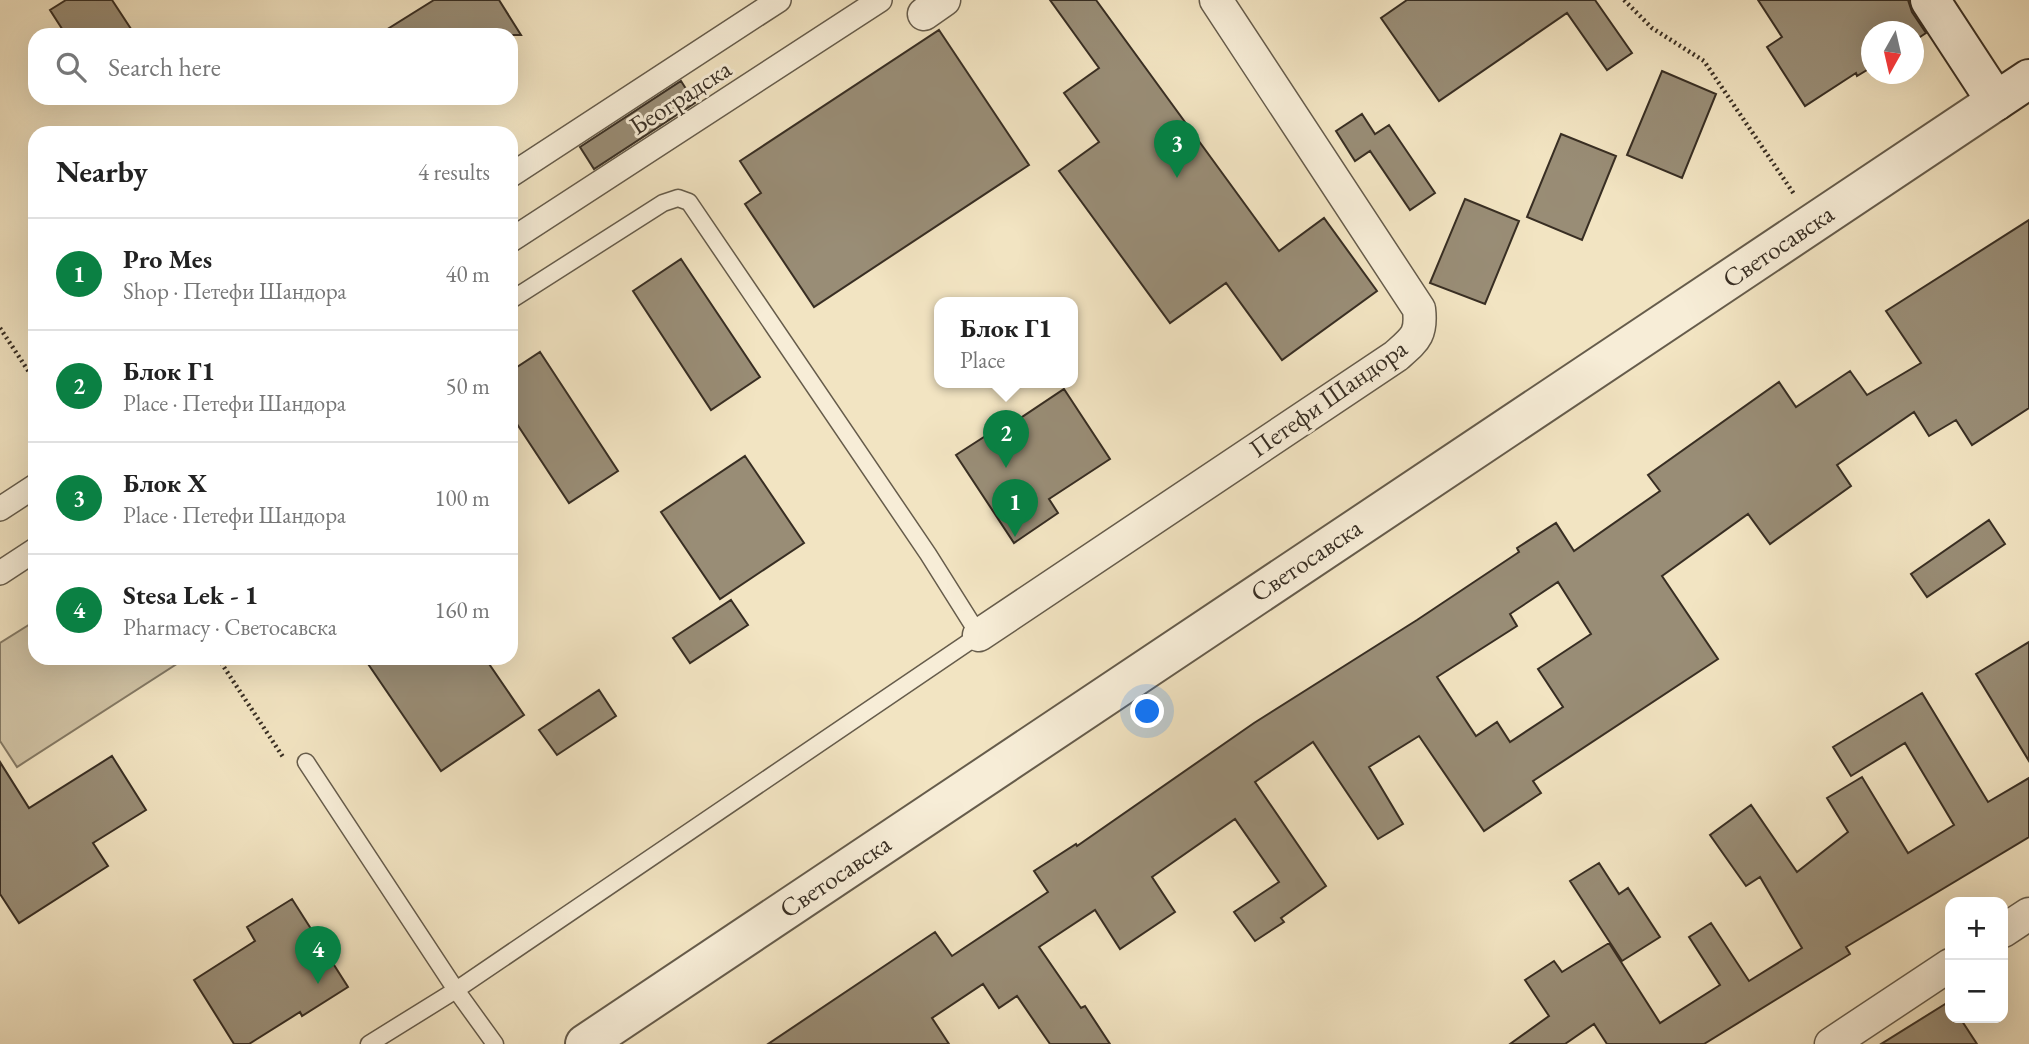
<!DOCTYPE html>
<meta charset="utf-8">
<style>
:root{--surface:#fff;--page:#f6f6f6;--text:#222;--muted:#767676;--line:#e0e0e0;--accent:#0b8043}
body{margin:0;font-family:"EB Garamond",serif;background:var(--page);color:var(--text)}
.controls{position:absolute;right:21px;bottom:21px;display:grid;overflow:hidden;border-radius:14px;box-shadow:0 7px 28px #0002}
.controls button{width:63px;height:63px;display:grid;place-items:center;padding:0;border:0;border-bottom:2px solid var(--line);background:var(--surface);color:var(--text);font:35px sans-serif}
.compass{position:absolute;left:1861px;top:21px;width:63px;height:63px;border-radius:50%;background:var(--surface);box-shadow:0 7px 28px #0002;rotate:188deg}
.you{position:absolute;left:1148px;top:712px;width:24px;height:24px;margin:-18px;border:5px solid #fff;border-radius:50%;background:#1a73e8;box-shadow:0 0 0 10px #1a73e833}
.badge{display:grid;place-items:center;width:46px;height:46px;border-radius:50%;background:var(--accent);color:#fff;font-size:23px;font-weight:700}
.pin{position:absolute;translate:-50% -58px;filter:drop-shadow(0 2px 4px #0008)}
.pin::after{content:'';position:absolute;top:37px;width:24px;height:21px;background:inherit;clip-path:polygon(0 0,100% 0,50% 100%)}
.popup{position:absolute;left:934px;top:297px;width:144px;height:91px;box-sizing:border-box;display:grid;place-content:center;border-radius:14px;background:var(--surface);filter:drop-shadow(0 2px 5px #0005);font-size:23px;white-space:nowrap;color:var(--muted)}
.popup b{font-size:26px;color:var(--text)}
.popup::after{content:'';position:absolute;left:50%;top:100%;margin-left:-14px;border:14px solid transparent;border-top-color:var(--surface)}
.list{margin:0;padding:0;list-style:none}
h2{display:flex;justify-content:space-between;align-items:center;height:91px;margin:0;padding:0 28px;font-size:30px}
h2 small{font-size:23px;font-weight:400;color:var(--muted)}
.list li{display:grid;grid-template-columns:46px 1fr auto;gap:21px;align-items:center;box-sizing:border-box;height:112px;padding:0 28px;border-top:2px solid var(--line)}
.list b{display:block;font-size:26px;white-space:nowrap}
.list p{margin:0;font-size:23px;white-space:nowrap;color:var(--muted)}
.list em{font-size:23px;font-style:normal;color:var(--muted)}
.icon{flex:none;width:38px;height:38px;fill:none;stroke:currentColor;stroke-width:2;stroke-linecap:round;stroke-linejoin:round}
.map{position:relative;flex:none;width:2029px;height:1044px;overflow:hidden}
.search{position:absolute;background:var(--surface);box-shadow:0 7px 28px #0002;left:28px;top:28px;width:490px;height:77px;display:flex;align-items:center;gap:18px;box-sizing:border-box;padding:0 24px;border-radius:21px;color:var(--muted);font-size:26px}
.panel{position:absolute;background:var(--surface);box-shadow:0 7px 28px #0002;left:28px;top:126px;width:490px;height:539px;border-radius:21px}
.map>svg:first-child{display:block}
</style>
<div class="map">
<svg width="2029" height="1044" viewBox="0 0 2029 1044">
<rect width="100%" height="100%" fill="#f2e4c2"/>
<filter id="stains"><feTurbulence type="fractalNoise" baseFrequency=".00286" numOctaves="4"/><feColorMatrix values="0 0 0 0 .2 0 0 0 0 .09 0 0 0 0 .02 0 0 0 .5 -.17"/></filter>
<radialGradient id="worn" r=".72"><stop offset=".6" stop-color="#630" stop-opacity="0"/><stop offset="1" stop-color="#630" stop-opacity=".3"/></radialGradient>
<path fill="#d2c5a7" stroke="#857a65" stroke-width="2" d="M35,621V658H186L17,767L0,741V643Z"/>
<path fill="#998d76" stroke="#382e23" stroke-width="2" fill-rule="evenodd" d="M66,0H112L135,35H66L50,10Z
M434,0H499L521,35H378Z
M1050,0H1096L1279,251L1324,218L1377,291L1282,360L1226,283L1170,323L1059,171L1099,142L1064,93L1099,68Z
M1407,0H1595L1632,53L1607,70L1567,13L1439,101L1381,18Z
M1758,0H1908L1912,12L1926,33L1914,41V32H1872V67L1857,76L1856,73L1805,106L1767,47L1782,37Z
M939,30L1029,165L814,307L745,204L761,193L740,161Z
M1662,71L1716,94L1682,178L1627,155Z
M681,81L695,103L594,169L580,147Z
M1362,114L1375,134L1389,125L1435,193L1410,210L1370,151L1355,161L1336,131Z
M1561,134L1616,156L1582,240L1527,217Z
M1465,199L1519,221L1485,304L1430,283Z
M2029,220V408L1972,445L1956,420L1929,436L1914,412L1837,465L1851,486L1770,544L1748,514L1662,576L1718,659L1533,781L1541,793L1484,831L1419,736L1369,767L1403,824L1378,839L1313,742L1255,782L1326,886L1281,918L1284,922L1255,941L1234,912L1279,882L1235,819L1152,877L1175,912L1120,949L1095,910L1039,947L1081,1008L1085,1006L1110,1044H1050L1017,996L999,1008L983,984L932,1018L949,1044H768L935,932L952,956L1048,892L1034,871L1076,844L1077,846L1254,723L1417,620L1519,552L1517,548L1556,523L1574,551L1660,491L1648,475L1779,382L1796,407L1850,371L1867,395L1921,363L1886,311ZM1558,582L1591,634L1538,669L1563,707L1510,742L1497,722L1476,736L1437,677L1517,626L1510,614Z
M681,259L760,377L711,410L633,291Z
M540,352L618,471L569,503L511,415V371Z
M1064,389L1110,459L1049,499L1058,513L1014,543L956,455L1001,426L1004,429Z
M745,456L804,543L720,599L661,512Z
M1989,520L2005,544L1927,597L1911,574Z
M731,600L748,625L690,663L673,638Z
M2029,642V761L1976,674Z
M364,658H485L524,715L441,771Z
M599,690L616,716L557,755L539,730Z
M1922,693L1988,802L2029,778V837L1846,947L1850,954L1704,1044H1607L1594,1024L1565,1044H1510L1549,1016L1525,980L1554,961L1562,972L1609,943L1660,1023L1720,985L1689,937L1711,923L1749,981L1802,948L1760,877L1746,886L1710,835L1751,805L1797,872L1848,832L1827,798L1862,777L1908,853L1954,825L1905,743L1851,776L1833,747Z
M112,756L146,810L93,843L108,866L19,923L0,894V762L29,808Z
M1599,863L1619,894L1628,888L1660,937L1622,961L1570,881Z
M292,899L348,987L302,1016L300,1012L249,1044H234L194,980L255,941L247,927Z
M1950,1001V1018H1960L1977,1044H1881Z"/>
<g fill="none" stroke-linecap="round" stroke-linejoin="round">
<g stroke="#665c4b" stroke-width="19">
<path id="service" d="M306,762L456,990L369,1044
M495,1044L456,990L979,635L928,554L689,202L678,198L663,203L511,300"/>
</g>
<g stroke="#665c4b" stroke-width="26">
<path id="pedestrian" d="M511,175L779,0
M511,240L880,0
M0,509L35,486
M0,573L35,550"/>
</g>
<g stroke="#665c4b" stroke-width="35">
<path id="minor" d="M924,14L944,0
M979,635L1396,356C1415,339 1422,335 1419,309L1216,0
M2003,931L2029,914
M1831,1044L1950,965"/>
</g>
<g stroke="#665c4b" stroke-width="42">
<path id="tertiary" d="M585,1044L1996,101"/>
</g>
<g stroke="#382e23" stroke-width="42">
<path id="secondary" d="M1930,0L1996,101L2029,79"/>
</g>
<path stroke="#382e23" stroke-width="4.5" stroke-dasharray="2 3.5" stroke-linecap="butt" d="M1624,0L1652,28L1704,61L1794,194
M0,328L35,381
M218,658L283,757"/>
<use href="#service" stroke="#f7edd7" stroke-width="16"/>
<use href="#pedestrian" stroke="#f7edd7" stroke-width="23"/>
<use href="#minor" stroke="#f7edd7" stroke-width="32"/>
<use href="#tertiary" stroke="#f7edd7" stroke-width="38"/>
<use href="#secondary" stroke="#f7edd7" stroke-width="38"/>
</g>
<g text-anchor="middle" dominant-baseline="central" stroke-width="6" stroke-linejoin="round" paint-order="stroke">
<g font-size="26" fill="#382e23" stroke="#f7edd7">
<text transform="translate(680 97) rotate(-33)">Београдска</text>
<text transform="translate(1778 246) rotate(-34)">Светосавска</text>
<text transform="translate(1328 398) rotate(-35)">Петефи Шандора</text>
<text transform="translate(1306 560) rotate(-34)">Светосавска</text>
<text transform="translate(835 876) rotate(-34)">Светосавска</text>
</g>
</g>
<rect width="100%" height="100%" filter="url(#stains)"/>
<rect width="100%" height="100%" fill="url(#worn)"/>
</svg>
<div class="controls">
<button>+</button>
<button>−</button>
</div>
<svg class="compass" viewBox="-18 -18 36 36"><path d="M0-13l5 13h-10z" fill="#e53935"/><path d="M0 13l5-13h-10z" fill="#767676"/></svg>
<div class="you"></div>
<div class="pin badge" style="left:1015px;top:537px">1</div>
<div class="pin badge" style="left:1006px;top:468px">2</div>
<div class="popup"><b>Блок Г1</b>Place</div>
<div class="pin badge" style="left:1177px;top:178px">3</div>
<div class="pin badge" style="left:318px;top:984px">4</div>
<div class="search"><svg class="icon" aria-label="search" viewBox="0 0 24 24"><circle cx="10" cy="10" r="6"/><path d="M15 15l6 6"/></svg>Search here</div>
<section class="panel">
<h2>Nearby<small>4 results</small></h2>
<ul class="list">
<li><span class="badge">1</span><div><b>Pro Mes</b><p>Shop · Петефи Шандора</p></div><em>40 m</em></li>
<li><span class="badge">2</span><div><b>Блок Г1</b><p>Place · Петефи Шандора</p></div><em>50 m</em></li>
<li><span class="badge">3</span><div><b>Блок Х</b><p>Place · Петефи Шандора</p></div><em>100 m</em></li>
<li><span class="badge">4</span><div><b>Stesa Lek - 1</b><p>Pharmacy · Светосавска</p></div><em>160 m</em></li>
</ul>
</section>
</div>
